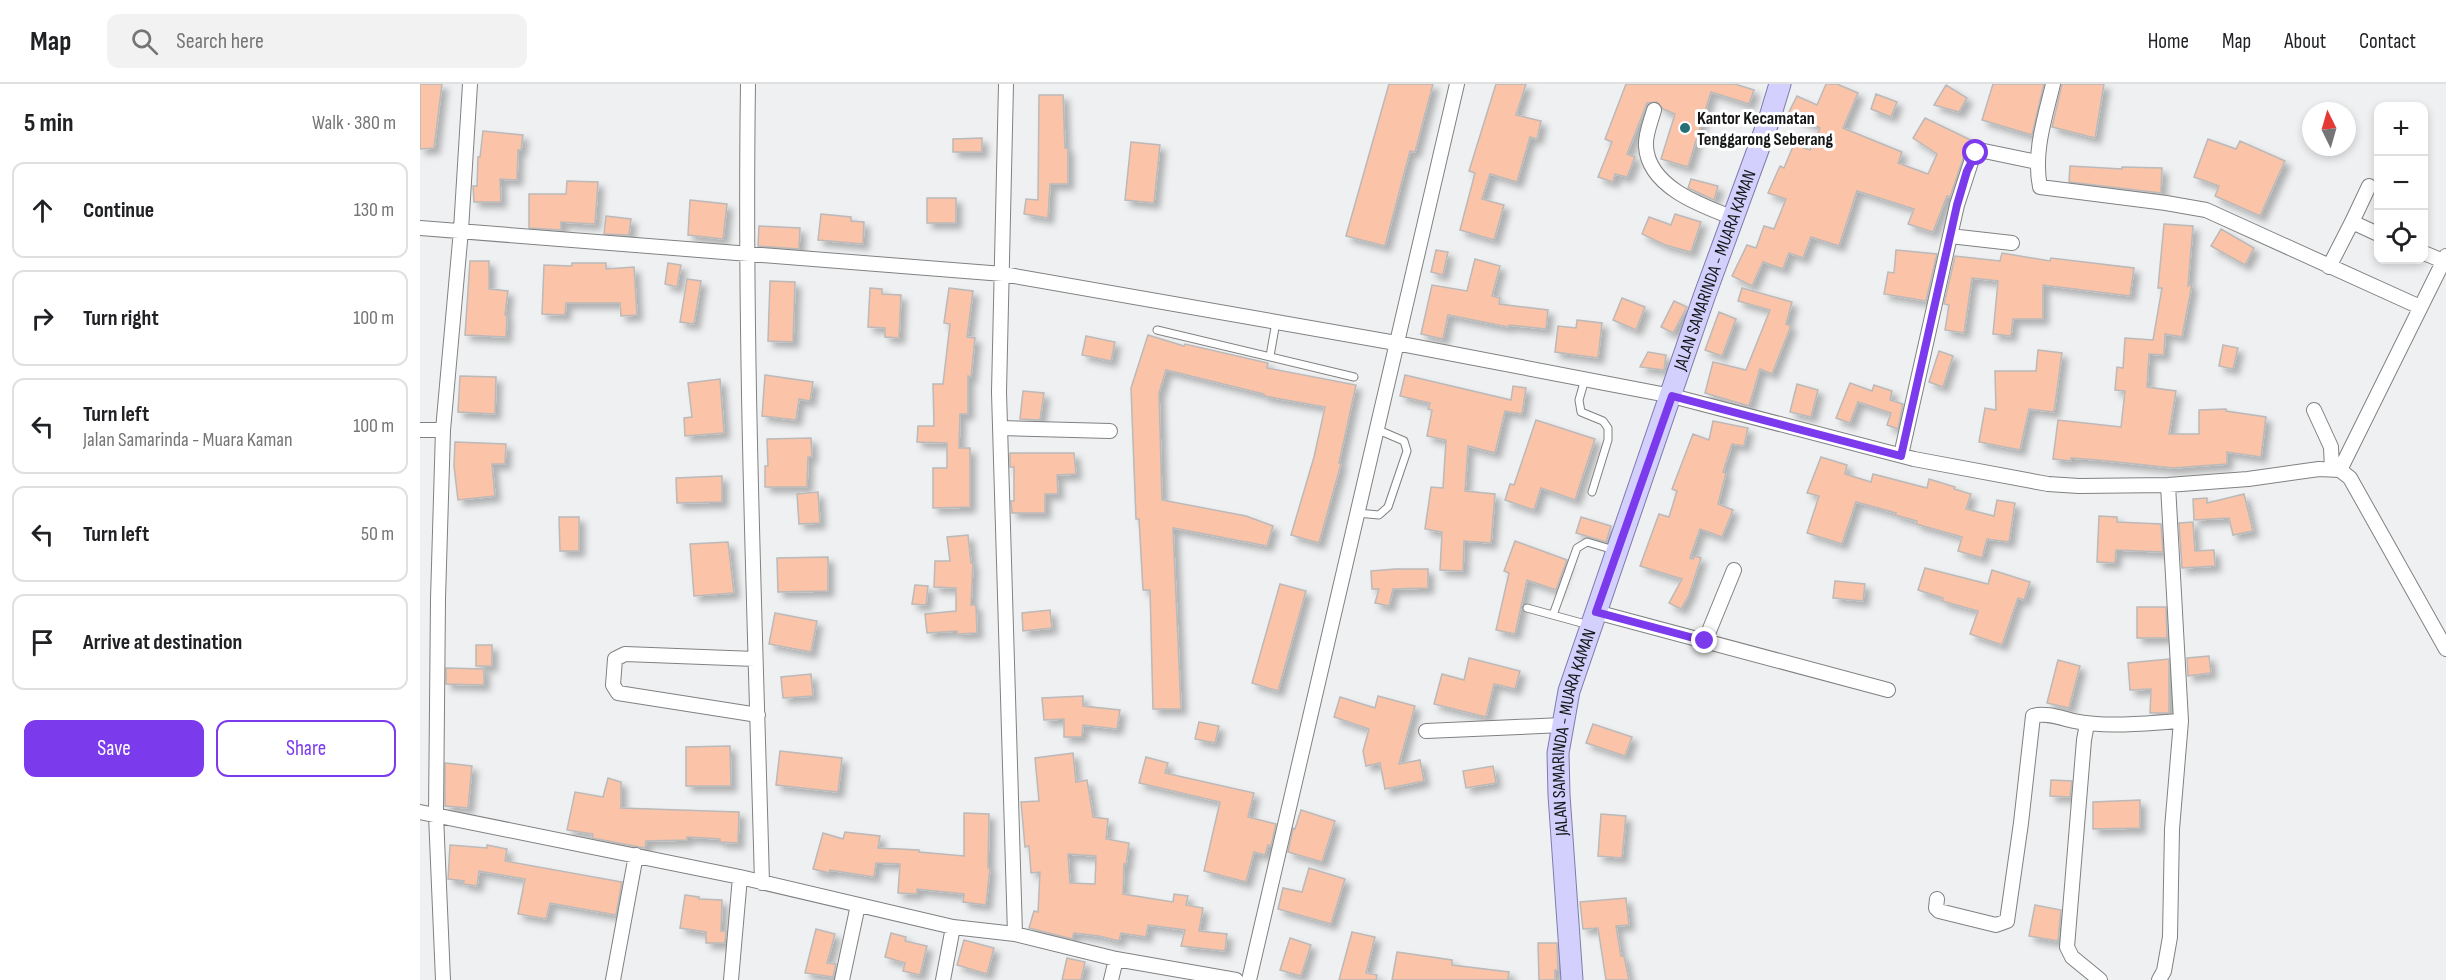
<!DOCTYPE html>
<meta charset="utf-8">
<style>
:root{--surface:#fff;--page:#f2f2f2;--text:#202124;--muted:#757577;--line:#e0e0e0;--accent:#7c3aed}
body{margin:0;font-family:"Sofia Sans Condensed",sans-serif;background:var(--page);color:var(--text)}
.controls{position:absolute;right:18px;top:18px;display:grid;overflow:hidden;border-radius:12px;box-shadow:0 3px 9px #0003}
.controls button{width:54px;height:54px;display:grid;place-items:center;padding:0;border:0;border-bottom:2px solid var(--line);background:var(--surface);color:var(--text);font:30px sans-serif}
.compass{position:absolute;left:1882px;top:18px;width:54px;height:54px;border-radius:50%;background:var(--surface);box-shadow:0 3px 9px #0003;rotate:355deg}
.stop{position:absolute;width:18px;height:18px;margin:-14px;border:4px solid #7c3aed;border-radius:50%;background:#fff}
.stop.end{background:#7c3aed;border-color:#fff;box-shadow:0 2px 6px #0008}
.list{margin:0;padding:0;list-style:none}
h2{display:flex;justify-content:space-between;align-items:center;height:78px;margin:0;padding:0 24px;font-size:26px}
h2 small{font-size:20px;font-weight:400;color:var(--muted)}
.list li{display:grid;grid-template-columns:39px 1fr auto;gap:18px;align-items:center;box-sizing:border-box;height:96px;margin:0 12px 12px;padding:0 12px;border:2px solid var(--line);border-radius:12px}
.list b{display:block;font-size:22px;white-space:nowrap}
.list p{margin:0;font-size:20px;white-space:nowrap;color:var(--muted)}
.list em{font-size:20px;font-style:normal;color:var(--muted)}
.actions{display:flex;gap:12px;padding:18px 24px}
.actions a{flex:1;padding:14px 0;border:2px solid var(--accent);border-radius:12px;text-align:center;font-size:21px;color:var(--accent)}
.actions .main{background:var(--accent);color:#fff}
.icon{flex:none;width:33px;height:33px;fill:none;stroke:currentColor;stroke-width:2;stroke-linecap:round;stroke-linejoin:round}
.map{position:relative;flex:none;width:2026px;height:896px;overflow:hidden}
header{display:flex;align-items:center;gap:36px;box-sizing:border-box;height:84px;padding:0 30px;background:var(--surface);border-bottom:2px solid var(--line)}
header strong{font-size:28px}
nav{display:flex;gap:33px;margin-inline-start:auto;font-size:21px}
.search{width:420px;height:54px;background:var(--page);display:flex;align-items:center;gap:15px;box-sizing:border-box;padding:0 21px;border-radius:12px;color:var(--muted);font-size:22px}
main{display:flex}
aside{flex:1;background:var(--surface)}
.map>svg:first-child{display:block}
</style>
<header>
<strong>Map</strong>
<div class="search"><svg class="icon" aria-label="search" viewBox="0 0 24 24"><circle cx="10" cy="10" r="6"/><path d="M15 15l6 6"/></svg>Search here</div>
<nav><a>Home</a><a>Map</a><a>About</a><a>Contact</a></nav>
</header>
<main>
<aside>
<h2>5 min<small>Walk · 380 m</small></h2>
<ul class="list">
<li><svg class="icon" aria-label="ahead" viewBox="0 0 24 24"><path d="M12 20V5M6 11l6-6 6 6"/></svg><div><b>Continue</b></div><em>130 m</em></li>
<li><svg class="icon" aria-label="right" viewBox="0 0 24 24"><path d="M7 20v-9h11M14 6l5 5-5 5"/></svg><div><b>Turn right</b></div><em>100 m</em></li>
<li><svg class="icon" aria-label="left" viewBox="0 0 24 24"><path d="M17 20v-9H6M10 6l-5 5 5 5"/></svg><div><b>Turn left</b><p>Jalan Samarinda - Muara Kaman</p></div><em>100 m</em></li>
<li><svg class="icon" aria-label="left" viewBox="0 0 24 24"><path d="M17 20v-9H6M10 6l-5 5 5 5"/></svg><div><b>Turn left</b></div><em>50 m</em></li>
<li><svg class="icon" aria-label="arrive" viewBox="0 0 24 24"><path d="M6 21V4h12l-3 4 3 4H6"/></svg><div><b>Arrive at destination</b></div></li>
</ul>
<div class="actions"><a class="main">Save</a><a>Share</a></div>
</aside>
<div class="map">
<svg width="2026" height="896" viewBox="0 0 2026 896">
<defs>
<filter id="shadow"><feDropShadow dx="5.5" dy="5.5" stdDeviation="3" flood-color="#0004"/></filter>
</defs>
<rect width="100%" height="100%" fill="#eff0f1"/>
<path fill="#fbc3a8" stroke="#bbb9b9" stroke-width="1.5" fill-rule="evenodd" filter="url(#shadow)" d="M0,0H22L14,64L0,65Z
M969,0H1013L995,68L990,67L965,162L926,152Z
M1076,0H1106L1096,31L1121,37L1117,55L1110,53L1097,98L1070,90L1062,115L1084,121L1074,156L1040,146L1055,89L1049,87Z
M1206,0H1315L1334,6L1329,20L1291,8L1268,83L1241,75L1255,30L1243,25L1237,18L1227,19L1207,70L1215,73L1207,93L1195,90L1193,98L1178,93L1192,58L1185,55Z
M1406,0H1417L1438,9L1423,44L1482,68L1478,79L1508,90L1517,70L1493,54L1505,34L1557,59L1545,69L1530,113L1527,112L1513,148L1488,140L1494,125L1437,107L1419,162L1391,153L1383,174L1369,169L1363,185L1343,178L1332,202L1312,192L1327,161L1336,164L1344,142L1354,145L1366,115L1348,109L1360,82L1364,84L1374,60L1390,66L1400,44L1368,30L1377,12L1397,21Z
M1573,0H1624L1612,51L1562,36Z
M1642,0H1684L1675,54L1632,43Z
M1526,1L1547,14L1539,28L1514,21Z
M1456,10L1477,18L1471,33L1451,25Z
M619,11H643L645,64H648V100H630L628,134L604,130L606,115L618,116Z
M63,47L103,51L101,66H98L97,96L80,95L81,118H54L53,102H57L58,73H60Z
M562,54V68H533V55Z
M1788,55L1816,65L1820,57L1865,77L1840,132L1795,112L1799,102L1774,93Z
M711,58L740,61L734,119L705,116Z
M1650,82L1702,85V83L1742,84L1741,109L1649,98Z
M1271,95L1298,102L1294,116L1268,104Z
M147,97L178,98L175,140L141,138V146L109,144V110H146Z
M507,114H536V139H507Z
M270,116L307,120L303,155L268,151Z
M401,130L431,133V137L444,138L443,160L398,156Z
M1255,130L1281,138L1271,168L1245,161L1222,150L1229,133L1251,141Z
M186,132L211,135L209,151L184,150Z
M1744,140L1773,142L1768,202L1772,200L1762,253L1745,250L1744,271L1729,270L1727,303L1756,307L1749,350H1779V326L1806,325V327L1846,333L1841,373L1807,368V380L1753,384L1678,376L1651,374V377L1633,375L1638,336L1701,343L1705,307L1695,306L1697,283L1703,284L1705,254L1733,256L1742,204H1738Z
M339,142L380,144L379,165L338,162Z
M1801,145L1834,164L1825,181L1791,162Z
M1016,166L1028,168L1023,191L1011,188Z
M1476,166L1517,170L1506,217L1464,210L1468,188L1474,189Z
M1582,169L1630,177L1631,174L1714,184L1710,212L1623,201V235H1593L1591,252L1573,250L1578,197L1552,194L1544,249L1525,246L1529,221L1524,220L1535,172L1580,177Z
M1055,175L1080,182L1072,212L1080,214L1079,220L1128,226L1126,245L1089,241L1088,243L1028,231L1023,255L1001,250L1012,201L1047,207Z
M50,177H69V205L88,207L85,231H87L86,253L45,251Z
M152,179H186V185L214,183L217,231L201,232L200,219H146L145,231L122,230L124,181L152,182Z
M248,179L261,181L257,203L245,200Z
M267,195L281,197L274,240L260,238Z
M350,197L375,198L373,258L348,257Z
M450,204L462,205V210L481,211L479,254L465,253V244L448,243Z
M529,204L553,207L547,253L555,254L551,293L548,292V330H540L539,364H550V423L513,424V384H527V359L497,358L498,342H514L513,300H523L530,240L524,239Z
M1322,204L1372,218L1366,240L1371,242L1352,290L1340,285L1329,322L1285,309L1293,278L1326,286L1350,226L1318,217Z
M1202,214L1225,223L1216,246L1193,236Z
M1254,217L1267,223L1253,249L1241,243Z
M1299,228L1316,235L1302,272L1285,266Z
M1157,236L1182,239L1178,274L1135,268L1138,242L1156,244Z
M728,251L764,262L765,260L848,279L847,284L936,301L919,379L921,380L899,459L871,451L894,373L905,323L844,312V310L746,286L739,309L742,416L826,432L853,442L847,462L753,444L761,625H733L730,506H723L719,435H716L711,304Z
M666,252L695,258L691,277L662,271Z
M1803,261L1818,264L1813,285L1799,282Z
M1618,266L1642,269L1634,328L1609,325L1600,366L1559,358L1565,324L1576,326L1575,287H1616Z
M1519,267L1533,272L1523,303L1509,298Z
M1228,268L1246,271L1244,286L1220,283Z
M345,291L393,298L390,317L379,315L376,336L342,332Z
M985,291L1091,316L1093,302L1106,304L1102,330L1085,327L1075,369L1048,362L1045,407L1075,410L1071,459L1044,457L1043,487L1020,486L1022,448L1005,445L1011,403L1023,404L1026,356L1007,352L1012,326L1008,325L1010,319L980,312Z
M40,292L76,293L75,330L38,328Z
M300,295L304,349L265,352L264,334L272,333L268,299Z
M1430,299L1452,307L1454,301L1472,307L1470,316L1483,320L1478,345L1467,341L1471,329L1438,318L1430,339L1416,334Z
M1377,300L1398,306L1391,333L1370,328Z
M603,307L624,309L620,336L600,335Z
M1116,336L1175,355L1155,416L1121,404L1114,426L1085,416L1090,400L1094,401Z
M1293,337L1328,344L1324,362L1312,360L1303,388L1306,389L1298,420L1313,426L1302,453L1280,445L1270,474L1273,475L1275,472L1281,474L1269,511L1261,525L1249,519L1262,495L1220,482L1239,430L1249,433L1257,407L1252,405L1273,350L1289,356Z
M391,354L392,373H388L387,403H345V382H348L347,355Z
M35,358L86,360L85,380H72L75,412L38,416L34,382Z
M590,369H654L656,390L637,391L638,410H625V429H592L591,417H594V383H590Z
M1401,373L1427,381L1425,390L1451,398L1453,390L1507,404L1509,395L1535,403L1534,405L1551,410L1546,425L1574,432L1577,416L1595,419L1589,458L1567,455L1562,474L1538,467L1542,453L1496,440L1497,437L1475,431L1476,429L1436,418L1422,460L1387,449L1399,412L1387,409Z
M302,392V418L257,419L256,394Z
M398,408L400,439L379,440L377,410Z
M1824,410L1833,447L1813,451L1809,434L1774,436L1773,415L1787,414V419Z
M1679,432L1697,433V438L1741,440L1743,468L1696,466L1695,479L1677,478Z
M139,433H159V467H140Z
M1161,433L1191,442L1186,458L1156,449Z
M1773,438L1775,467L1794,466L1795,482L1762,484L1759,439Z
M548,451L551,479H553L551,521H556L557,549L537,550V547L507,549L505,530L536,527V504L514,503L515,477H530L527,453Z
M1095,457L1147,476L1136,506L1107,496L1095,550L1076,546L1089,489L1084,487Z
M308,458L314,509L274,512L270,460Z
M408,473V507L358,508L357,474Z
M1505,484L1568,500L1572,486L1610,498L1604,516L1598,514L1582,561L1550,550L1558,527L1522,517L1523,514L1498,506Z
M975,485H1008V504L973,505L969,522L955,519L959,505H952L951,487Z
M1415,497L1445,500L1443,517L1413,514Z
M860,500L886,507L858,607L832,599Z
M495,501L508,502L506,521L492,520Z
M1717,523H1746L1747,554H1717Z
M630,526L632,544L603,547L602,529Z
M355,529L397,537L391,568L349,560Z
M56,561H72V582H56Z
M1789,572L1791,589L1768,592L1767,574Z
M1049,574L1100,587L1095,605L1074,600L1066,633L1014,620L1022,590L1044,596Z
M1749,575V629H1730L1731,605L1710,606L1708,579Z
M1638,576L1660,582L1649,624L1627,619Z
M26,584L64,585V601L26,600Z
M391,590L393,612L363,614L361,593Z
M663,612V622L700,626L697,645L663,641L662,653H644V635L624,636L622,614Z
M958,612L995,622L979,680L1000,676L1004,697L965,705L960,679L946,682L943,667L949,645L914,633L920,613L955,624Z
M779,638L799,642L795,659L775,655Z
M1173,640L1212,653L1205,672L1166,659Z
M310,662L311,702H266V663Z
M360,667L422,674L418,708L356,701Z
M653,669L656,698L667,696L673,733L688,735L686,755L709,759L706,781L704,780L703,810L753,818L754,810L768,812L766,821L783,824L779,847L807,850L805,867L761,862L765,846L728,841L726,853L701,849L699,857L679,852L654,849L652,855L609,844L614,827L618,828L620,788L611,789L609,762L605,763L601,718L619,717L615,674ZM648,770L676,772L675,800L650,799Z
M726,673L748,679L745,689L834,709L828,733L856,740L851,762L848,761L845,771L834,768L826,798L784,787L800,718L719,699Z
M25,679L52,682L48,724L25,722Z
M1073,682L1076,699L1046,704L1043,687Z
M188,694L201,698V724L319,728L318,759L300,758V755L267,753V756L226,757L225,764L172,754L173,750L147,746L155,708L183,713Z
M1631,696L1652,697L1650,713L1630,712Z
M1720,716V744L1673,745V718Z
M881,726L915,737L902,778L868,768L873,744L875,745Z
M544,729L569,730L568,784H570L566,821L543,818L544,810L497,805V810L478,809L480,780L456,779L454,793L410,786L409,789L393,785L403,749L423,755L425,748L460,752L458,764L499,766V768L544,772Z
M1181,730L1206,732L1202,774L1178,772Z
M30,761L67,764V761L87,765L85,777L202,798L196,831L130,819L126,835L98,830L105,795L59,787L57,802L43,800L44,797L28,795Z
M889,784L925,795L911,840L858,825L863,804L882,808Z
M265,811L279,813V815L302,816L301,847H306L305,859H286V848L260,844Z
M1206,814L1209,841L1196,842L1201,872H1204L1209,896H1186L1178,844L1163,845L1160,818Z
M1615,821L1641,826L1638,857L1609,852Z
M396,845L415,850L407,879L416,880L413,893L385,889Z
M932,848L955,853L946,889L957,891L956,896H919Z
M471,849L486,853L485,857L507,862L500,891L483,887L485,879L465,873Z
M870,854L891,861L881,892L860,886Z
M544,856L574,864L567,890L537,881Z
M1118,859H1137L1138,886H1135V896H1119Z
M977,868L1032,876V881L1089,888L1088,896H972Z
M647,874L665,878L661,896H642Z"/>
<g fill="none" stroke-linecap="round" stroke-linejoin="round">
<g stroke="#808182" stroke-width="9">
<path id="lane" d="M737,246L934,293
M850,272L856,238
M1165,295L1159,316L1161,328L1183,337L1188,344V356L1172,408
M937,429L959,431L968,423L987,367L984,357L956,345
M1107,524L1169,541
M1133,531L1157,464L1167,458L1194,466"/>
</g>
<g stroke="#808182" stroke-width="16">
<path id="street" d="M328,0C324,266 335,533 342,799
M586,0L579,308L595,850
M1633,0C1625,34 1613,68 1620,103L1746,119L1786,126L2000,223
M1234,26C1231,37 1225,51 1226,62C1228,103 1282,122 1314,134
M1932,138L1949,102
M0,144L583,190L976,259L1252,312L1494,375L1628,400L1659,402L1748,401L1828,395L1899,385L1920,386
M1530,152L1592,159
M2004,169L2023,177
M2026,172L1920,386L1930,394L2026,565
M1909,183L1932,138L1958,150
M1894,326L1911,363L1912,385
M580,344L690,347
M0,346H23
M1481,371L1537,121L1553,72L1559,67H1564L1617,78
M1176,528L1468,606
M1285,557L1314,486
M335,575L205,570L195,575L193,601L198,609L338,631
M1667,640L1664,656L1647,863L1652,873L1680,896
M1006,647L1143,641
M0,728L320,793L533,843L595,850L696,875L816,896
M1517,815L1516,824L1519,827L1576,841L1587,837L1601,739L1613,632C1625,628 1641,634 1654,637C1688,644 1725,639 1761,637
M23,896L16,731L18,515L23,346L41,146L50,0
M193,896L216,771
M311,896L320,793
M422,896L438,821
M523,896L533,843
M691,896L696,875
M829,896L1037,0
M1739,896L1744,887L1750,853L1752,745L1761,637L1748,401"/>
</g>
<g stroke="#7e7bac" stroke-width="23">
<g id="primary">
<path id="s1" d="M1152,896L1139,711L1138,669L1149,607L1284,213L1350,33L1360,0"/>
</g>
</g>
<use href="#lane" stroke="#fff" stroke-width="7"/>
<use href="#street" stroke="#fff" stroke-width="14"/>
<use href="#primary" stroke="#d3d0fd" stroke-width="21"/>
</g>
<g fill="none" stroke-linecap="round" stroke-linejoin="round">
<path stroke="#7c3aed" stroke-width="8" d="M1285,557L1176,528L1252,312L1481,372L1537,121L1547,87L1556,69"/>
</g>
<circle fill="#257076" stroke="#fff" stroke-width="2" cx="1265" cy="44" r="6"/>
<g text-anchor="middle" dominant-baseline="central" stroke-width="6" stroke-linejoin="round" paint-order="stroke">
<g font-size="18" font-weight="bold" fill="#151616" stroke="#fff" text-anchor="start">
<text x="1277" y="34">Kantor Kecamatan<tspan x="1277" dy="21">Tenggarong Seberang</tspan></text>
</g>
<g font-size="18" fill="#151616" stroke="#fff">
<text stroke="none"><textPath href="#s1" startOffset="736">JALAN SAMARINDA - MUARA KAMAN</textPath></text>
<text stroke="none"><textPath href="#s1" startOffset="250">JALAN SAMARINDA - MUARA KAMAN</textPath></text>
</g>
</g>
</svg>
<div class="controls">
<button>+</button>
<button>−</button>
<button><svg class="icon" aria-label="locate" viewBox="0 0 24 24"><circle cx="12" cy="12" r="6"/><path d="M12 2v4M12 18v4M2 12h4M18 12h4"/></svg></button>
</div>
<svg class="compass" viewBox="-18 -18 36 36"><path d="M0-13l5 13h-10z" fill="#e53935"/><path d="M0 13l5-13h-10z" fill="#757577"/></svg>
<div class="stop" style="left:1556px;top:69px"></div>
<div class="stop end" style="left:1285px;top:557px"></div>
</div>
</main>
